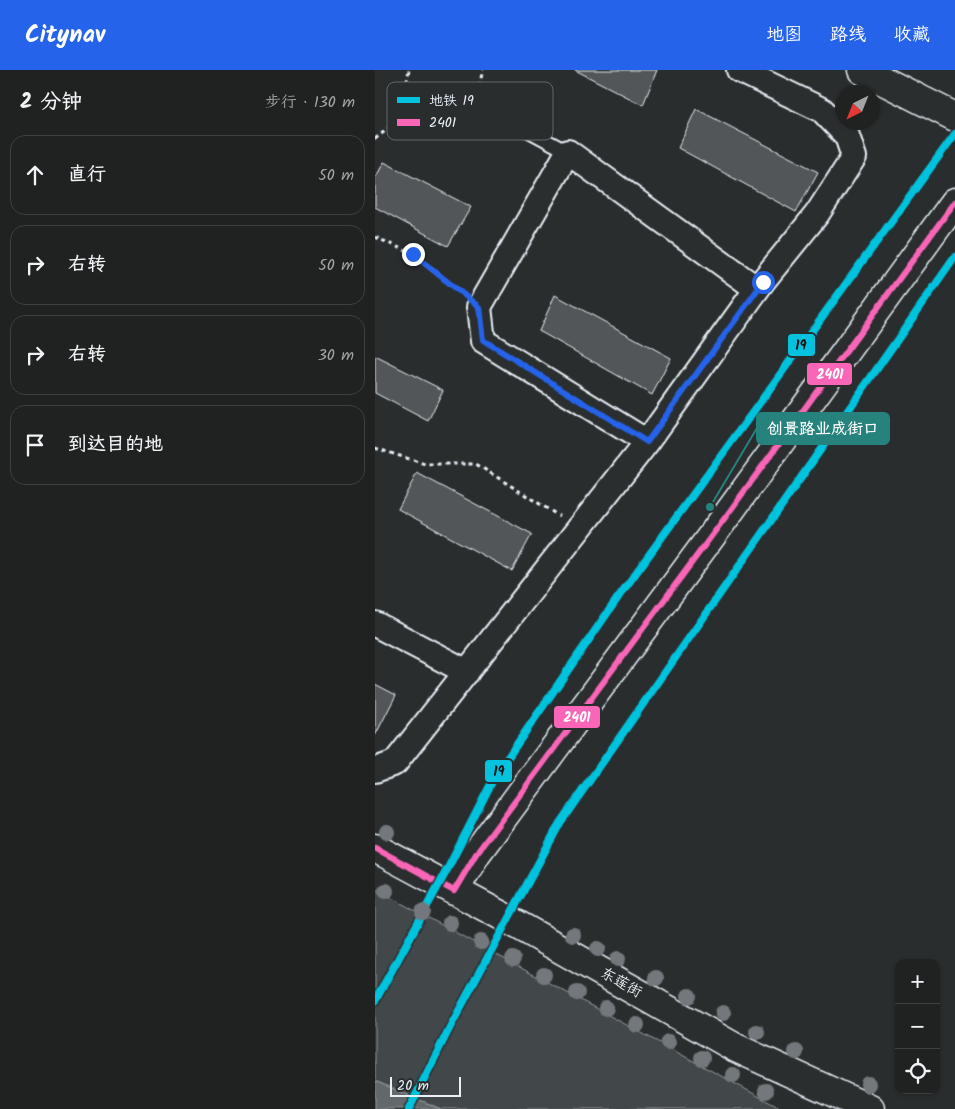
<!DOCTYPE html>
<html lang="zh">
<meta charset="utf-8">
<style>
:root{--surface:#202222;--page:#2d2f2f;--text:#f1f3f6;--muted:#a2a4a5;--line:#3d3f40;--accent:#2563eb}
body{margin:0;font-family:Kalam,"LXGW WenKai TC",sans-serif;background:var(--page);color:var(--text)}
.controls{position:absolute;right:15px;bottom:15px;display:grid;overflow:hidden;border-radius:10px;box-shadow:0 1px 4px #0004}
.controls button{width:45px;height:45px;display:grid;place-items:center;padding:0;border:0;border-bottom:1px solid var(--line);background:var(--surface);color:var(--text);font:25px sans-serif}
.compass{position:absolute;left:460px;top:15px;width:45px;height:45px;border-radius:50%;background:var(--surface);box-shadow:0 1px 4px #0004;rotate:223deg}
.scale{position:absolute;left:15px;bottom:12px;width:71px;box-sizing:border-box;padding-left:5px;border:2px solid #e8f1f8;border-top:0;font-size:14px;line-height:18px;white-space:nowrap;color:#e8f1f8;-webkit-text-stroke:4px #2a2d2e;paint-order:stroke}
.stop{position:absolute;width:15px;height:15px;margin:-11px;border:4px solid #2563eb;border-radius:50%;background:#fff}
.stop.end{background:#2563eb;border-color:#fff;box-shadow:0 1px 5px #0008}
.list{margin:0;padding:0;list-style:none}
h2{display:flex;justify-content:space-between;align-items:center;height:65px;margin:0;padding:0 20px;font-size:21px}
h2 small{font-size:16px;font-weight:400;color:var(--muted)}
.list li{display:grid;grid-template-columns:32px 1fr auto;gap:15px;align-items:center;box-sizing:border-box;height:80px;margin:0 10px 10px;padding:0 10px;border:1px solid var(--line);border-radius:15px}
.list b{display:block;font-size:19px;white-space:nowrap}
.list em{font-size:16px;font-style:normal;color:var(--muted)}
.icon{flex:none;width:28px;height:28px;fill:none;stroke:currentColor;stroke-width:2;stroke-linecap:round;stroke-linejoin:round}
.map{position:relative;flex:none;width:580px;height:1039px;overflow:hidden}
header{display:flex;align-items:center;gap:30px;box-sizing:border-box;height:70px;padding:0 25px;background:var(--accent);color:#fff}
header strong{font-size:24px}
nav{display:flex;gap:28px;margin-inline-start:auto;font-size:18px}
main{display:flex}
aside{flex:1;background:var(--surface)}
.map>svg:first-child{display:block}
</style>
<header>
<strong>Citynav</strong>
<nav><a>地图</a><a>路线</a><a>收藏</a></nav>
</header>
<main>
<aside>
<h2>2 分钟<small>步行 · 130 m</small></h2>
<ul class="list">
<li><svg class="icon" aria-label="ahead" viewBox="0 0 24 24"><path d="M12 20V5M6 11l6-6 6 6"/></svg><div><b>直行</b></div><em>50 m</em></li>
<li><svg class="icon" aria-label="right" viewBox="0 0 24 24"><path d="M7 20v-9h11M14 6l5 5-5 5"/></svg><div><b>右转</b></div><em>50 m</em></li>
<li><svg class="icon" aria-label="right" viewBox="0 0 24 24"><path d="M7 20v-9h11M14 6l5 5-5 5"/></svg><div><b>右转</b></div><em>30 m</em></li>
<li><svg class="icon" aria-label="arrive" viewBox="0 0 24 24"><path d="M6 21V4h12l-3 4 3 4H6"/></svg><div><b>到达目的地</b></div></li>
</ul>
</aside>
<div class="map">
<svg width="580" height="1039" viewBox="0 0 580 1039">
<rect width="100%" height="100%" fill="#2a2d2e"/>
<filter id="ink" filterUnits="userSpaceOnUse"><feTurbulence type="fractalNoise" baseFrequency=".02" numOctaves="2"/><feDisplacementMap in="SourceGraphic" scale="10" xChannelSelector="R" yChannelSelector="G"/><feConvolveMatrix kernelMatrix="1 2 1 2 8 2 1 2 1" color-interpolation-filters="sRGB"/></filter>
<g filter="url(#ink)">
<path fill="#424648" stroke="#959ca0" d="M0,819L407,1039H66L0,1011Z"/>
<path fill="#63686b" stroke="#989fa3" d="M0,1011L66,1039H0Z"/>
<path fill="#535759" stroke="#e8f1f8" d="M200,0H282L268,35Z
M321,39L443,102L421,142L303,78Z
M9,92L96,137L73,176L0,137V109Z
M180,225L296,288L277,325L164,261Z
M0,286L68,320L53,351L0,323Z
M42,403L157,464L137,501L23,439Z
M0,614L21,625L0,666Z"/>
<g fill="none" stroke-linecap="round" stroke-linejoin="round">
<g stroke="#e8f1f8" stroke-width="16">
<path id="lane" d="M100,32L193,82"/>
</g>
<g stroke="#e8f1f8" stroke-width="28">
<path id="street" d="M272,372L108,271L104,237L193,82L382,219
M0,554L92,602
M0,700L20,693L272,372L387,212L442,144L479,87L472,66L447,40L364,0"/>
</g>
<g stroke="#e8f1f8" stroke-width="31">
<path id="secondary" d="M487,0L580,47
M0,778L127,846L361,978L495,1039
M79,821L101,784L352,445L580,132"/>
</g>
<path stroke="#e8f1f8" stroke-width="3" stroke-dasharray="4 4" stroke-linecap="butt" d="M104,16L108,0
M15,57L28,29L34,0
M0,69L15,57L65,52L85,41
M0,167L38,184L85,222
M0,378L50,394H101L184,446"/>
<use href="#lane" stroke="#2a2d2e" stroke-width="12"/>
<use href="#street" stroke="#2a2d2e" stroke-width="24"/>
<use href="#secondary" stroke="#2a2d2e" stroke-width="28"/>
<g stroke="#2a2d2e" stroke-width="10">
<path id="bus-1" d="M0,778L79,821
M79,821L101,784L352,445L580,132"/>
</g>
<use href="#bus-1" stroke="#fa66b7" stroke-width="6"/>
<g stroke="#2a2d2e" stroke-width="11">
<path id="metro-1" d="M0,931L73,798L120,706L242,529L580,64
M34,1039L74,959L185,753L580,187"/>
</g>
<use href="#metro-1" stroke="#05c3de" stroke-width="8"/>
</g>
<g fill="#73787b">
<circle cx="12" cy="762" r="8"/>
<circle cx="11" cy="821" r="8"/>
<circle cx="48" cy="842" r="8"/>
<circle cx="75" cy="853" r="8"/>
<circle cx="198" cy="865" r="8"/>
<circle cx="106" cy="872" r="8"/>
<circle cx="223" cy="879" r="8"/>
<circle cx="138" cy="889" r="8"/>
<circle cx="243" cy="889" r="8"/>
<circle cx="169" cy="905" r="8"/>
<circle cx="281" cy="908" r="8"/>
<circle cx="202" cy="923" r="8"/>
<circle cx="314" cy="926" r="8"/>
<circle cx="231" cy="938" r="8"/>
<circle cx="348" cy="943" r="8"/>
<circle cx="262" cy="955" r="8"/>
<circle cx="382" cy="962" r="8"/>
<circle cx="293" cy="972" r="8"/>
<circle cx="421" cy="982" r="8"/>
<circle cx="327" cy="988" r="8"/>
<circle cx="358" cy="1005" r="8"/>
<circle cx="493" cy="1014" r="8"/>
<circle cx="391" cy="1021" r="8"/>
</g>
</g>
<g fill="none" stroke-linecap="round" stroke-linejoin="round" filter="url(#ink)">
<path stroke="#2563eb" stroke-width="6" d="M38,184L104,237L108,270L272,372L388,212"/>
</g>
<g text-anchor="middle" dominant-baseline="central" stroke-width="5" stroke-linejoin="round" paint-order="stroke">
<g font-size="15" fill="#e8f1f8" stroke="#2a2d2e">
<text transform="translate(246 913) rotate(29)">东莲街</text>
</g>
</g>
<rect x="12" y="12" width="166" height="58" rx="8" fill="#2a2d2e" stroke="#63686b" stroke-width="1"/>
<rect x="22" y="27" width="23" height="6" fill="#05c3de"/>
<rect x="22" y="49" width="23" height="7" fill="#fa66b7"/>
<g font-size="14" fill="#e8f1f8">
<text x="54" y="35">地铁 19</text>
<text x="54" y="57">2401</text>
</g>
<path fill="none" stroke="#25827c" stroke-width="2" d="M335 437L382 358"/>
<circle fill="#25827c" stroke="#2a2d2e" stroke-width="2" cx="335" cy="437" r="5"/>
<rect fill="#25827c" stroke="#25827c" stroke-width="2" x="382" y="343" width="132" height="31" rx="5"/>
<g font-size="16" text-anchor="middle" font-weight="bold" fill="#fff">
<text x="448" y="364">创景路业成街口</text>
</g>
<g stroke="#2a2d2e" stroke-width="2">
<rect x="412" y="263" width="29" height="24" rx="5" fill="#05c3de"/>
<rect x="431" y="292" width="47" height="24" rx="5" fill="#fa66b7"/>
<rect x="178" y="635" width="48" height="24" rx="5" fill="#fa66b7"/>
<rect x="109" y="689" width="29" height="24" rx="5" fill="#05c3de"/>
</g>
<g font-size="14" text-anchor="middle" font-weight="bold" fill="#fff">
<text x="455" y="309">2401</text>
<text x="202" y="652">2401</text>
</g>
<g font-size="14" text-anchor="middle" font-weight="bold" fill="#111">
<text x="426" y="280">19</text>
<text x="124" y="706">19</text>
</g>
</svg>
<div class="controls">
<button>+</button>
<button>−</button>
<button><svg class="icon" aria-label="locate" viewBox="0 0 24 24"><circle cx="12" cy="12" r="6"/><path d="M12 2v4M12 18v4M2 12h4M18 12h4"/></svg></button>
</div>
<svg class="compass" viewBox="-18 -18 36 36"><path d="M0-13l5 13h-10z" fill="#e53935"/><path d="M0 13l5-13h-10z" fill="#a2a4a5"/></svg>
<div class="scale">20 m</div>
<div class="stop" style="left:388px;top:212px"></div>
<div class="stop end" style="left:38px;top:184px"></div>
</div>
</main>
